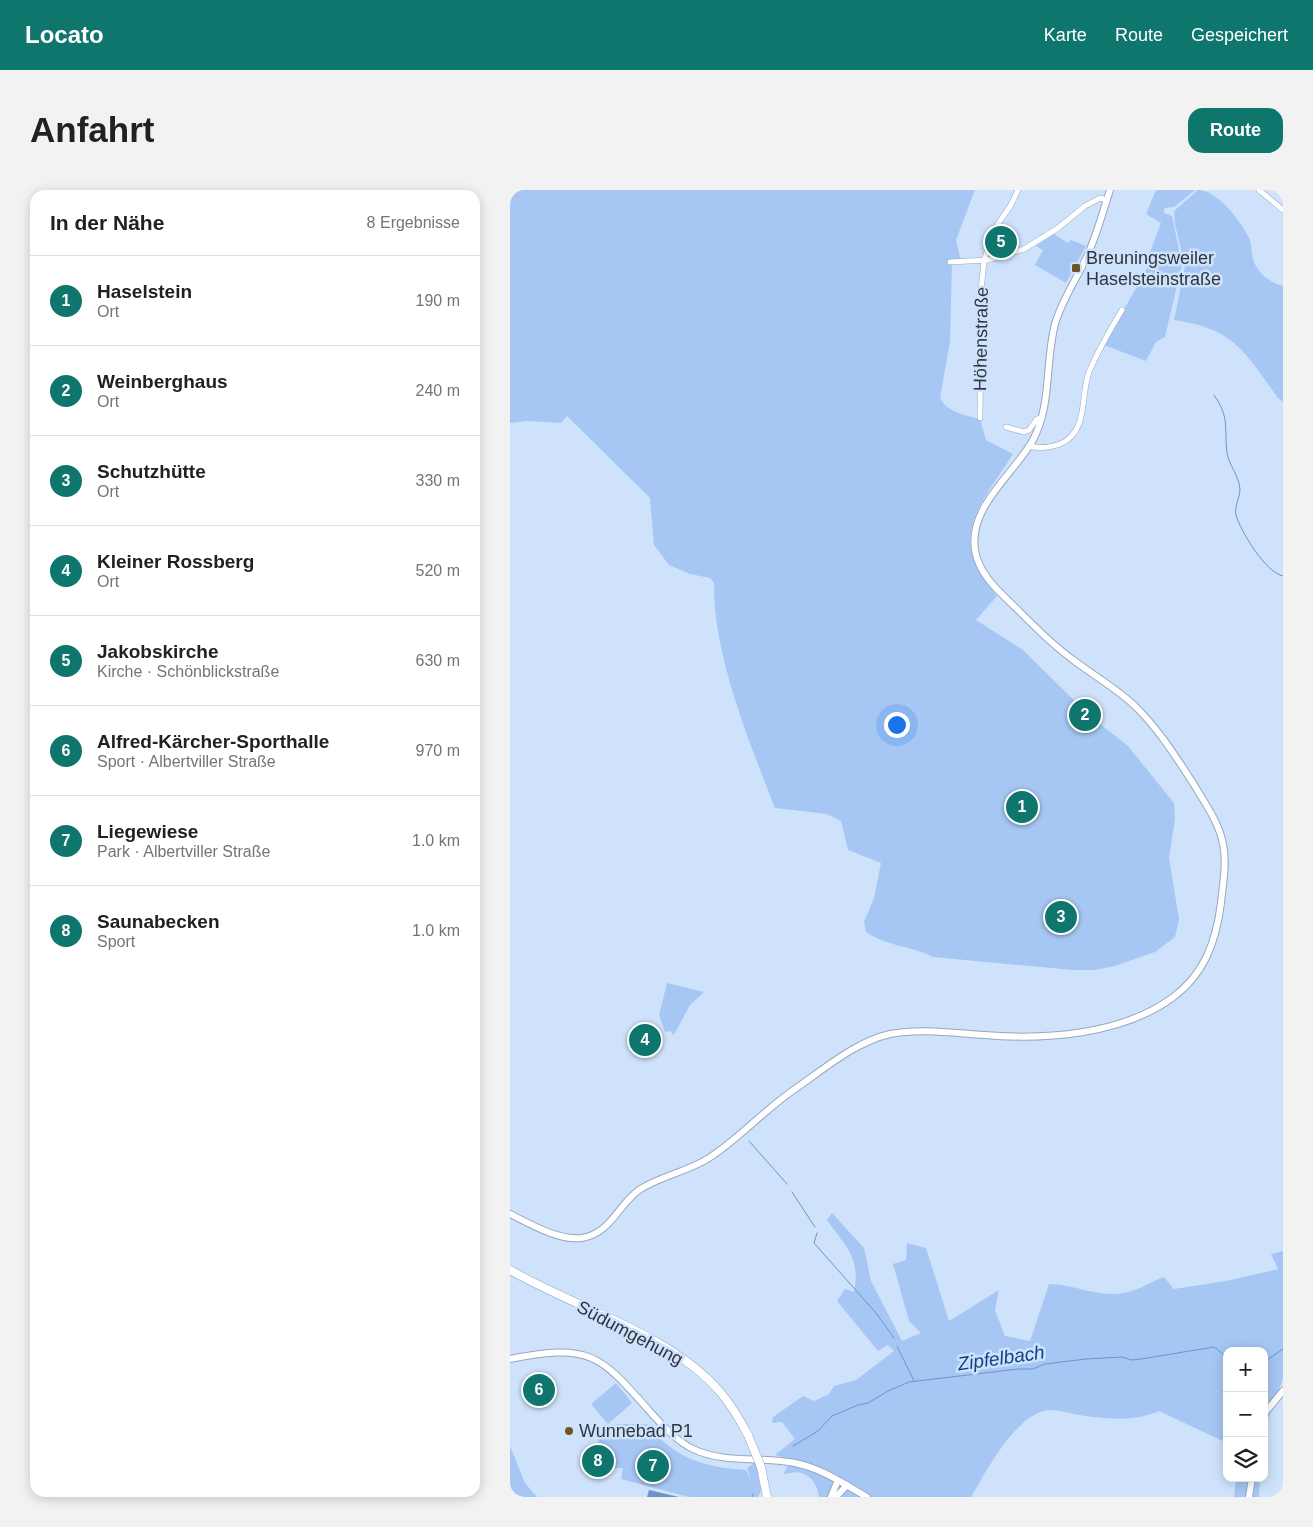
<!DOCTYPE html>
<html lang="de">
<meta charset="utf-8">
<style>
:root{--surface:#fff;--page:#f2f2f2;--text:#202124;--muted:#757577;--line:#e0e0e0;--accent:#0f766e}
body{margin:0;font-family:Helvetica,sans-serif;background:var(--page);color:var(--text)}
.controls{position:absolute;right:15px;bottom:15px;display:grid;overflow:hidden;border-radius:10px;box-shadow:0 2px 12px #0003}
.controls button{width:45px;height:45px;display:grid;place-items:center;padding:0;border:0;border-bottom:1px solid var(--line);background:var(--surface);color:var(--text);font:25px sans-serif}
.you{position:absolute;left:386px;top:534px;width:18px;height:18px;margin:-12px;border:4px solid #fff;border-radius:50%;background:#1a73e8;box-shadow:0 0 0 8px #1a73e833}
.badge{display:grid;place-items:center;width:32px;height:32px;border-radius:50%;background:var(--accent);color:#fff;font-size:16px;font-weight:700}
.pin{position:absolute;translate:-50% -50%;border:2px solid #fff;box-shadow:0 1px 5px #0006}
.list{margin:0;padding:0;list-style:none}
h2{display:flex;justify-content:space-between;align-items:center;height:65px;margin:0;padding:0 20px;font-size:21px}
h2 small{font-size:16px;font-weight:400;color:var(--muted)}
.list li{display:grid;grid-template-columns:32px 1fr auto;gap:15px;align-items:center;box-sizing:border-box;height:90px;padding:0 20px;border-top:1px solid var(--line)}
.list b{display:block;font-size:19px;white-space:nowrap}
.list p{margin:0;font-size:16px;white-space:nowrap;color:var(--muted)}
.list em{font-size:16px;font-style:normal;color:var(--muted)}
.icon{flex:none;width:28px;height:28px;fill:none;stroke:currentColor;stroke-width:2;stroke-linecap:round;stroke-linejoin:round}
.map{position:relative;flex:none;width:773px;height:1307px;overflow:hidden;border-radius:15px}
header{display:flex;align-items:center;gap:30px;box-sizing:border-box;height:70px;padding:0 25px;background:var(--accent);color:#fff}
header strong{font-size:24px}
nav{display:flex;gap:28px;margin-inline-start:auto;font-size:18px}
.intro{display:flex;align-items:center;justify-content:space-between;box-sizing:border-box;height:120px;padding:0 30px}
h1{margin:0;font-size:35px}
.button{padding:12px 22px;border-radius:15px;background:var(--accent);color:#fff;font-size:18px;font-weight:700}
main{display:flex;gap:30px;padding:0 30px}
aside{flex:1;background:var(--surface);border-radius:15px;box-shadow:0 2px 12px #0003}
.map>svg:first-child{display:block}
</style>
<header>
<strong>Locato</strong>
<nav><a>Karte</a><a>Route</a><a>Gespeichert</a></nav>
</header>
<div class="intro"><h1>Anfahrt</h1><a class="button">Route</a></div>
<main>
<aside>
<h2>In der Nähe<small>8 Ergebnisse</small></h2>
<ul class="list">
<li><span class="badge">1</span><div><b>Haselstein</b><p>Ort</p></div><em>190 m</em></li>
<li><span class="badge">2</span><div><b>Weinberghaus</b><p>Ort</p></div><em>240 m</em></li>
<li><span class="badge">3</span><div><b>Schutzhütte</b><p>Ort</p></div><em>330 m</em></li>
<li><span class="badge">4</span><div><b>Kleiner Rossberg</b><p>Ort</p></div><em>520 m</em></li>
<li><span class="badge">5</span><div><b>Jakobskirche</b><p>Kirche · Schönblickstraße</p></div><em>630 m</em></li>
<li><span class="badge">6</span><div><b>Alfred-Kärcher-Sporthalle</b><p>Sport · Albertviller Straße</p></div><em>970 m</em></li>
<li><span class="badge">7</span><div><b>Liegewiese</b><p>Park · Albertviller Straße</p></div><em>1.0 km</em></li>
<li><span class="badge">8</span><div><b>Saunabecken</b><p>Sport</p></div><em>1.0 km</em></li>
</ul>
</aside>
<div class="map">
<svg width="773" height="1307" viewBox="0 0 773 1307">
<rect width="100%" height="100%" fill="#cfe2fc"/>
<path fill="#a6c7f3" d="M0,0H465L446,50L451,72L442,74L440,152L430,208C437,222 455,225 470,229L476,250L503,264C468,319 436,347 487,406L466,430L513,460L579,525L618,556L664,613L665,629L659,668L669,729L665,747L645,762L605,776L584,780H563L423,767C402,756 376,756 356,742L354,732L364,708L371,673L338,660L331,631L317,624L265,618C239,551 203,465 204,393L200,388L180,384L159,375L144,355L140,308L57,226L51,233L17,231L0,233Z
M646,0H685L664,17L654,18V23L662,26L672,74L655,147L646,152L636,171L594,155L639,75L636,73L651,33L636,24Z
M688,0C707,0 730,30 738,46C742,52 741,61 743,69C747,83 759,92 773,96V212L768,208C734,161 725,139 664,130L675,76L665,34L664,21Z
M544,44L558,53L561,50L576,56L556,93L525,75L533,60L526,56Z
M157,793L194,802L180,815L164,845L160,841L155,842L149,825Z
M322,1023L354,1058L361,1091L392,1151L411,1143L399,1131L383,1074L396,1070L397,1053L416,1058L439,1131L489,1100L485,1120L495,1146L520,1151L539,1094C563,1094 590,1108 614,1103C627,1101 641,1092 654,1087L664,1099L716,1091L768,1079L761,1064L773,1061V1189L754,1240V1161H717V1253L649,1221C624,1232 596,1229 569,1225C560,1223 549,1220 539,1220C506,1223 476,1282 461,1307H309C307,1287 291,1277 273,1285L281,1269L265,1265L285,1249L272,1232L262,1233L263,1227L293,1206L304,1211L319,1204L324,1196L346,1190L384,1161L378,1155L368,1161L327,1111L335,1099L344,1102C351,1067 335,1056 317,1030Z
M106,1193L122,1213L98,1234L81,1214Z
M106,1234H137C165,1269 193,1277 236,1280L241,1290L237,1278L245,1272L252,1298L248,1307H179L111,1289L113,1278H102V1270L94,1265L88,1250Z
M0,1256L15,1293L27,1307H0Z
M726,1288H750L749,1307H724Z"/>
<path fill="#6d94c9" d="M139,1300L169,1307H137Z"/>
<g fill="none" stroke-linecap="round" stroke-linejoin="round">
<path stroke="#6d94c9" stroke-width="1" d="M704,205C720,228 714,237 717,263C719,275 729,286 730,299C730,307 724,317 726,325C731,342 756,383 773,386
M239,951L277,994
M282,1002L305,1037
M307,1043L304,1053L366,1123L384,1148
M387,1156L404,1191
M754,1172L773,1159
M283,1256L308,1241L322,1226L348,1215L358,1213L378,1201L399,1192L508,1179H523L535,1174L576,1169L612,1167L622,1170L631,1169L704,1157L717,1167
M242,1307L243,1304"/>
<g stroke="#95a7bf" stroke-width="6">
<path id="minor" d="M749,0L773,20
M440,72L478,70L514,59L548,38L575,16L590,8L597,10
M470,228L471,101L474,71L484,40L501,15L508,0
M496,237L514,242L519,240L527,229L532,228
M519,256C530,259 539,258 550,254C579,242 570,206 579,182C588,160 600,140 612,120"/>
</g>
<g stroke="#95a7bf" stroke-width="8">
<path id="tertiary" d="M0,1024C20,1034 49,1051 72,1048C101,1043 108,1015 129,1000C150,986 177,982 199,968C230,948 254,920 285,899C314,879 345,852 380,844C410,838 443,843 474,845C535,850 611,845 662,808C695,784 706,751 711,713C713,693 717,673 713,654C709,632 694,612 683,593C666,567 649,540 627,518C609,500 586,487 566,472C545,457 527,439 509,421C491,403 469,386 465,360C458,317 504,284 523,250C542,214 535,172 545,134C552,109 568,87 578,64C587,44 593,21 600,0
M0,1169C82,1153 90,1165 143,1225C155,1238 167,1251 183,1259C215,1274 251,1266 285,1273C311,1278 334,1294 357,1307
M754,1224L773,1201
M321,1307L328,1290
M326,1307L337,1295
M739,1307L742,1288"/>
</g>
<g stroke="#95a7bf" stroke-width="9">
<path id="secondary" d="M0,1080C67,1119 160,1143 211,1203C222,1216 230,1230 238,1245"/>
</g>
<use href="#minor" stroke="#fff" stroke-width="5"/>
<use href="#tertiary" stroke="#fff" stroke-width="6"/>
<use href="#secondary" stroke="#fff" stroke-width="8"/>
<g stroke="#95a7bf" stroke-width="9" stroke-linecap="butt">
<path id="secondary-bridge" d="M238,1245L251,1277L257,1307"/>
</g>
<use href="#secondary-bridge" stroke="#fff" stroke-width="8"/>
</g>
<g fill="#705327" stroke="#cfe2fc" stroke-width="2">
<rect x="561" y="73" width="10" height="10" rx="2.5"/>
<circle cx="59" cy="1241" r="5"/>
</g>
<g text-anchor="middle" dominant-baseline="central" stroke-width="5" stroke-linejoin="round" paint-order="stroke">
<g font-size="18" fill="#2f3640" stroke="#cfe2fc" text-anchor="start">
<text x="576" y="68">Breuningsweiler<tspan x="576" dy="21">Haselsteinstraße</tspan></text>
<text x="69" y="1241">Wunnebad P1</text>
</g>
<g font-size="18" fill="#2f3640" stroke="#cfe2fc">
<text transform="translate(471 149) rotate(-89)">Höhenstraße</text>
<text transform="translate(120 1143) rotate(28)">Südumgehung</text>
</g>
<g font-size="19" font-style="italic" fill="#0d4484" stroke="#cfe2fc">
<text transform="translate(491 1168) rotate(-8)">Zipfelbach</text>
</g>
</g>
</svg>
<div class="controls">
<button>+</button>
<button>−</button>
<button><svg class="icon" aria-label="layers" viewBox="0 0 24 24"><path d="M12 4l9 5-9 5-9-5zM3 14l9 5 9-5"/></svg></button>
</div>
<div class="you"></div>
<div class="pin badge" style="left:512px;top:617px">1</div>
<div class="pin badge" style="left:575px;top:525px">2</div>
<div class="pin badge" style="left:551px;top:727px">3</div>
<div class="pin badge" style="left:135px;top:850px">4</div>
<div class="pin badge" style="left:491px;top:52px">5</div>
<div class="pin badge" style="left:29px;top:1200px">6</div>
<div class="pin badge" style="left:143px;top:1276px">7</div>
<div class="pin badge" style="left:88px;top:1271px">8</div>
</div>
</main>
